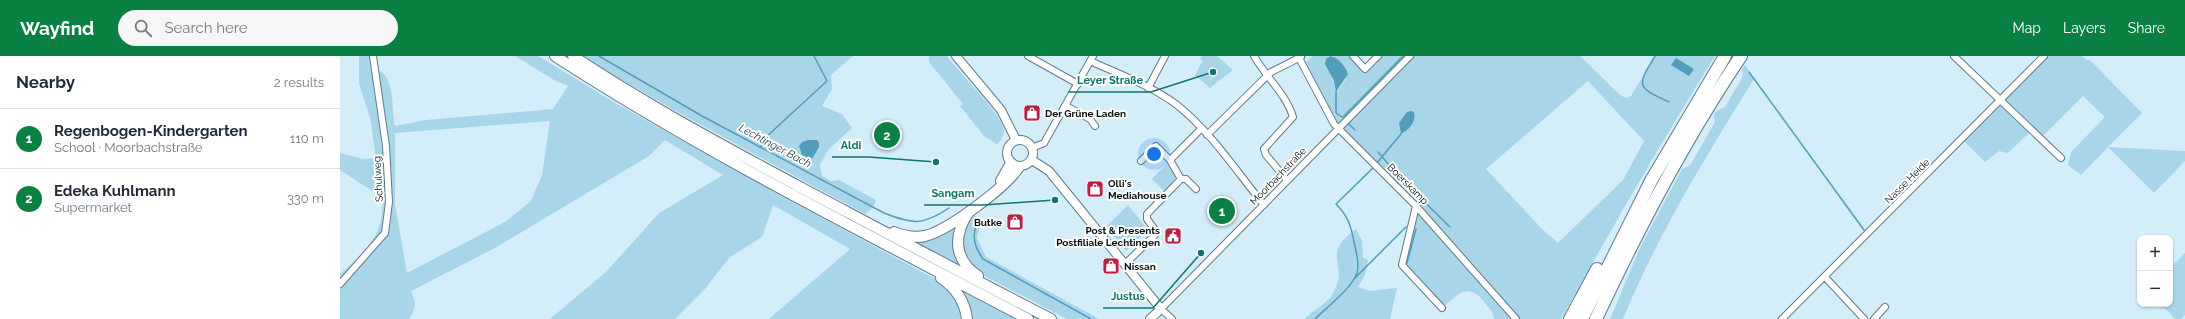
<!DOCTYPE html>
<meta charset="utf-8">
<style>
:root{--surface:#fff;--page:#f6f6f7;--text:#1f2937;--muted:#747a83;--line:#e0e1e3;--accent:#0b8043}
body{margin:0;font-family:Raleway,sans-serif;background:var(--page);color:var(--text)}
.controls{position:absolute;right:12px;bottom:12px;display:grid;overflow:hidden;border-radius:8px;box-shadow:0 1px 3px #0004}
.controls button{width:36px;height:36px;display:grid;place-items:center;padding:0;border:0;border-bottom:1px solid var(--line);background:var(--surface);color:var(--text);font:20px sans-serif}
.you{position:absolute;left:814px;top:98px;width:14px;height:14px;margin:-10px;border:3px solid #fff;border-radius:50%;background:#1a73e8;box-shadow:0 0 0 6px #1a73e833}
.badge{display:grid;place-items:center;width:26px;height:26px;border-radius:50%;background:var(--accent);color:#fff;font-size:13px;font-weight:700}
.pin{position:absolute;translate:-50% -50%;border:2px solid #fff;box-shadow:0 1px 4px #0006}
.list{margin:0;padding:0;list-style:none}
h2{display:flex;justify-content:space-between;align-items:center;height:52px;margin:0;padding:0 16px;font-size:17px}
h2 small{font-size:13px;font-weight:400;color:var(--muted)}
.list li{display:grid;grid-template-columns:26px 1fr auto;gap:12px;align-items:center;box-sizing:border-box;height:60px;padding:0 16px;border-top:1px solid var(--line)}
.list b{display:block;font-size:15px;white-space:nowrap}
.list p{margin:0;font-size:13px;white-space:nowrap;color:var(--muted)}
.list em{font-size:13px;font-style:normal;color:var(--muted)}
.icon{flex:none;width:22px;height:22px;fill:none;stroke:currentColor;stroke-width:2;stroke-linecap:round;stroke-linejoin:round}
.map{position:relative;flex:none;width:1845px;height:263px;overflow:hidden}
header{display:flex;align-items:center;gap:24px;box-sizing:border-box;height:56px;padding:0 20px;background:var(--accent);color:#fff}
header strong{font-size:19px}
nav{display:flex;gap:22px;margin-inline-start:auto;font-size:14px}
.search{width:280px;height:36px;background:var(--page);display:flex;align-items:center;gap:10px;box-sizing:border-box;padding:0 14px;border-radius:22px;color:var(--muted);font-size:15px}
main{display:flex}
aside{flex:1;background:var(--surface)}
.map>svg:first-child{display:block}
</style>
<header>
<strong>Wayfind</strong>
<div class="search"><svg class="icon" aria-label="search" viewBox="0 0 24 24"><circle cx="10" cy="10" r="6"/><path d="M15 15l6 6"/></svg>Search here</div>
<nav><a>Map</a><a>Layers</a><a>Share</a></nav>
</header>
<main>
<aside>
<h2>Nearby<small>2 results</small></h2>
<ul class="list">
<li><span class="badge">1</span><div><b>Regenbogen-Kindergarten</b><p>School · Moorbachstraße</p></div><em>110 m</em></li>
<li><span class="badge">2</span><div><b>Edeka Kuhlmann</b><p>Supermarket</p></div><em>330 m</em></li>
</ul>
</aside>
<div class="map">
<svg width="1845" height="263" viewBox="0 0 1845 263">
<rect width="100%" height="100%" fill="#d3edf9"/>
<path fill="#a9d5e9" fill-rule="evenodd" d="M19,0H33L34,13C56,16 51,53 55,70L86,64L213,53L228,30L214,24L175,0H198L277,48L448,144L599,225L619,246L623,263H429L510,193L433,149L422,181L390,201L364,234L335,263H210L267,215L319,157L383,119L325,84L309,100L155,192L71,235C77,248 76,252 69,263H0V218C28,193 43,181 43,142L0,114V97L23,103L36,102L30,61L19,28ZM210,65L202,119L191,145L165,166L67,217L55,148V77Z
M241,0H513L491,19L492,33L482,50L502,58L512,72L488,94L480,109L482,120L491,125L499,124L536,144L533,152L525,158C430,106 334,56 241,0Z
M589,0H607C617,15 663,59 664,74C664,81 661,84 657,88L644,80L620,50L623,48L589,6Z
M862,0H877L893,14L870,32L855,19L863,4L860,3Z
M973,0H990L988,1L990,17L997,36L1006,23L993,0H1011L1023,14L1022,19L1025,13L1027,14L1042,0H1240L1280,39L1286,42L1291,40L1315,0H1375C1321,86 1271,174 1221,263H1154C1154,257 1149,252 1145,247C1129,226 1118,237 1103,252L1064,208L1076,150L990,62L996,58H993L966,6ZM1248,25L1304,85L1283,124L1218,187L1202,173L1146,113Z
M1704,0H1742L1746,4H1750L1802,57L1768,91L1845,95V105L1814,137L1768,91L1741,119L1728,109L1731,96L1765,61L1743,40L1701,82L1692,74L1668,97L1659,95L1645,106L1622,83Z
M1405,9L1414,23C1366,100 1318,178 1283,263H1270L1299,194L1342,113L1351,108L1375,66L1374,60L1375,56L1385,51L1403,20L1402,14Z
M828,106L836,122L824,135L812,123Z
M788,149L808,174L786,195L766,171Z
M634,159L640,167L637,182L646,201L759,263H727L637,216C634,213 629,209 626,205C617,189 622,171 634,159Z
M618,166C610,184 614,197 624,213L569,186Z
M1016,173L1022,185L1023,202L1028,204L1025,219L1018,231L1030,235L1057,232L1050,263H964C973,255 989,246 994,236C1009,206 980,199 1016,173Z
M1845,197V259L1841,263H1835L1821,248H1830V212Z
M616,230L678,263H630Z"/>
<path fill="#529dba" d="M990,0C998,1 1006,11 1008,18L996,36L994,25L985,8L986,3Z
M1336,2L1354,13L1349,20L1331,9Z
M1071,55L1074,56C1076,66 1070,73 1061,78L1059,67L1067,56Z
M468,84H477L479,87V91L472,103L462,99L459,90L462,86Z"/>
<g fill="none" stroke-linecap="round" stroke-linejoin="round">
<path stroke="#529dba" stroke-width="1.5" d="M259,0L362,60L544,157C573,168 582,170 609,152
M1315,0C1296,31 1297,31 1329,46
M1409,16L1524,174
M996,36V57L1002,61
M1003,61L1063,0
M1008,67L1015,74
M420,92L425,82L487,25L474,0
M1038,96L1062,124L1110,171
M1036,108L1061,78
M636,169C632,182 635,192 643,203L751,263
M1067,207L1076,173
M1015,222L1066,171
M975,263C986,252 1013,231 1017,217C1020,208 1016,195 1014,186C1011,170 1008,160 996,148L1034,111"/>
<g stroke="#627a85" stroke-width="8">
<path id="minor" d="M688,0L738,28
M914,0C926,21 946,38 953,61L924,93L926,99L947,124
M958,0L994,68L1076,150L1176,263
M1013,0L1025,13L1038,0
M1614,0L1721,102
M750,5C779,18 812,30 837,49C871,76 897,116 924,149
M808,32L825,0
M726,50L750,63L755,70
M867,79L931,16L961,1
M692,92L704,87L753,0
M801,105L816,90L830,104
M841,123H846L856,133
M1076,150L1062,209L1102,252
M785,208L815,179L816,175L807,163V158L841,123L830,104L861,73
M1485,221L1524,263
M0,228L45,177L49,146L46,90L33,0
M832,263L821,253L1070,0
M1442,263L1704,0
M1534,263L1545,251"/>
</g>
<g stroke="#627a85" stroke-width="10">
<path id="tertiary" d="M616,0L661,54L676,84
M667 97a13 13 0 1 1 26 0a13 13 0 1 1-26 0Z
M692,104L709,115L821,253L810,263"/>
</g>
<g stroke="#627a85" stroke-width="12">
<path id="trunk" d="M215,0C366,98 529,179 688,263
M233,0C305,48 380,88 456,129C541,174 625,219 711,263
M661,125L671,107
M628,157C613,180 614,204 638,220
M554,176C564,180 575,182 585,180C609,174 666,131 679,111
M601,222C616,232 625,246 627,263"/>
</g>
<g stroke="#627a85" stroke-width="14">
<path id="motorway" d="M1230,263L1257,213
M1242,263L1312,123L1385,0
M1256,263C1298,173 1345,83 1401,0"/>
</g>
<use href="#minor" stroke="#fff" stroke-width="6"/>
<use href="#tertiary" stroke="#fff" stroke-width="8"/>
<use href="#trunk" stroke="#fff" stroke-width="10"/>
<use href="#motorway" stroke="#fff" stroke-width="12"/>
</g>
<defs>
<g id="shop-square" transform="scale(0.9)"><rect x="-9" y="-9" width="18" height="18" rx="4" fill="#b62441" stroke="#fff"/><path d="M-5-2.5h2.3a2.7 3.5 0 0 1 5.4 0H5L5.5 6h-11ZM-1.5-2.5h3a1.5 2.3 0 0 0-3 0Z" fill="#fff"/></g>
<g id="civic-square" transform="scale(0.9)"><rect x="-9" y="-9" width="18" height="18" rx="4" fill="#b62441" stroke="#fff"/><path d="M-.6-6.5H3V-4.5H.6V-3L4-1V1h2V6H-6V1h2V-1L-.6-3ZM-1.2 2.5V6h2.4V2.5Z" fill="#fff"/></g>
</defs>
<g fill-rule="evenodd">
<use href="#shop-square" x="692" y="57"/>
<use href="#shop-square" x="755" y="133"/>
<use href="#shop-square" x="675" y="166"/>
<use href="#civic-square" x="833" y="180"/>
<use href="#shop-square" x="771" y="210"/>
</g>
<g text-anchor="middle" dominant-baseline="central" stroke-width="4" stroke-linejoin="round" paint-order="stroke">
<g font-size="10" font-weight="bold" fill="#071013" stroke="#fff" text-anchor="start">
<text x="705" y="57">Der Grüne Laden</text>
<text x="768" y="127">Olli's<tspan x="768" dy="12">Mediahouse</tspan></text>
<text x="662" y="166" text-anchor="end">Butke</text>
<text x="820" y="174" text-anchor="end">Post &amp; Presents<tspan x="820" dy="12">Postfiliale Lechtingen</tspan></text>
<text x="784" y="210">Nissan</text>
</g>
<g font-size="10" fill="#071013" stroke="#fff">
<text transform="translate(938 120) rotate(-46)">Moorbachstraße</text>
<text transform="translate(38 123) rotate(-93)">Schulweg</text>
<text transform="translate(1567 125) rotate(-45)">Nasse Heide</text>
<text transform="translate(1068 128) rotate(45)">Boerskamp</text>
</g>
<g font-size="11" font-style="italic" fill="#1c3e4c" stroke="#fff">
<text transform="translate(435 90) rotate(28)">Lechtinger Bach</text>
</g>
</g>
<path fill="none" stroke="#0f766e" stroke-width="1.5" d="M873 16L811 36H728M596 106L529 101H492M715 144L643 149H584M861 197L813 252H763"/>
<g fill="#0f766e" stroke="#fff" stroke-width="1.5">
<circle cx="873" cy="16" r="4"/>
<circle cx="596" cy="106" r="4"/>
<circle cx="715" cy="144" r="4"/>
<circle cx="861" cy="197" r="4"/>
</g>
<g font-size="11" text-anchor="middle" font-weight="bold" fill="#0f766e" stroke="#fff" stroke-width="4" stroke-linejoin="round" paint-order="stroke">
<text x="770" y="28">Leyer Straße</text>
<text x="511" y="93">Aldi</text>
<text x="613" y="141">Sangam</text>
<text x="788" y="244">Justus</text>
</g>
</svg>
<div class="controls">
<button>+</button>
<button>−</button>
</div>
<div class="you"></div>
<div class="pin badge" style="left:882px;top:155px">1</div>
<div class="pin badge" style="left:547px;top:79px">2</div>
</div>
</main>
